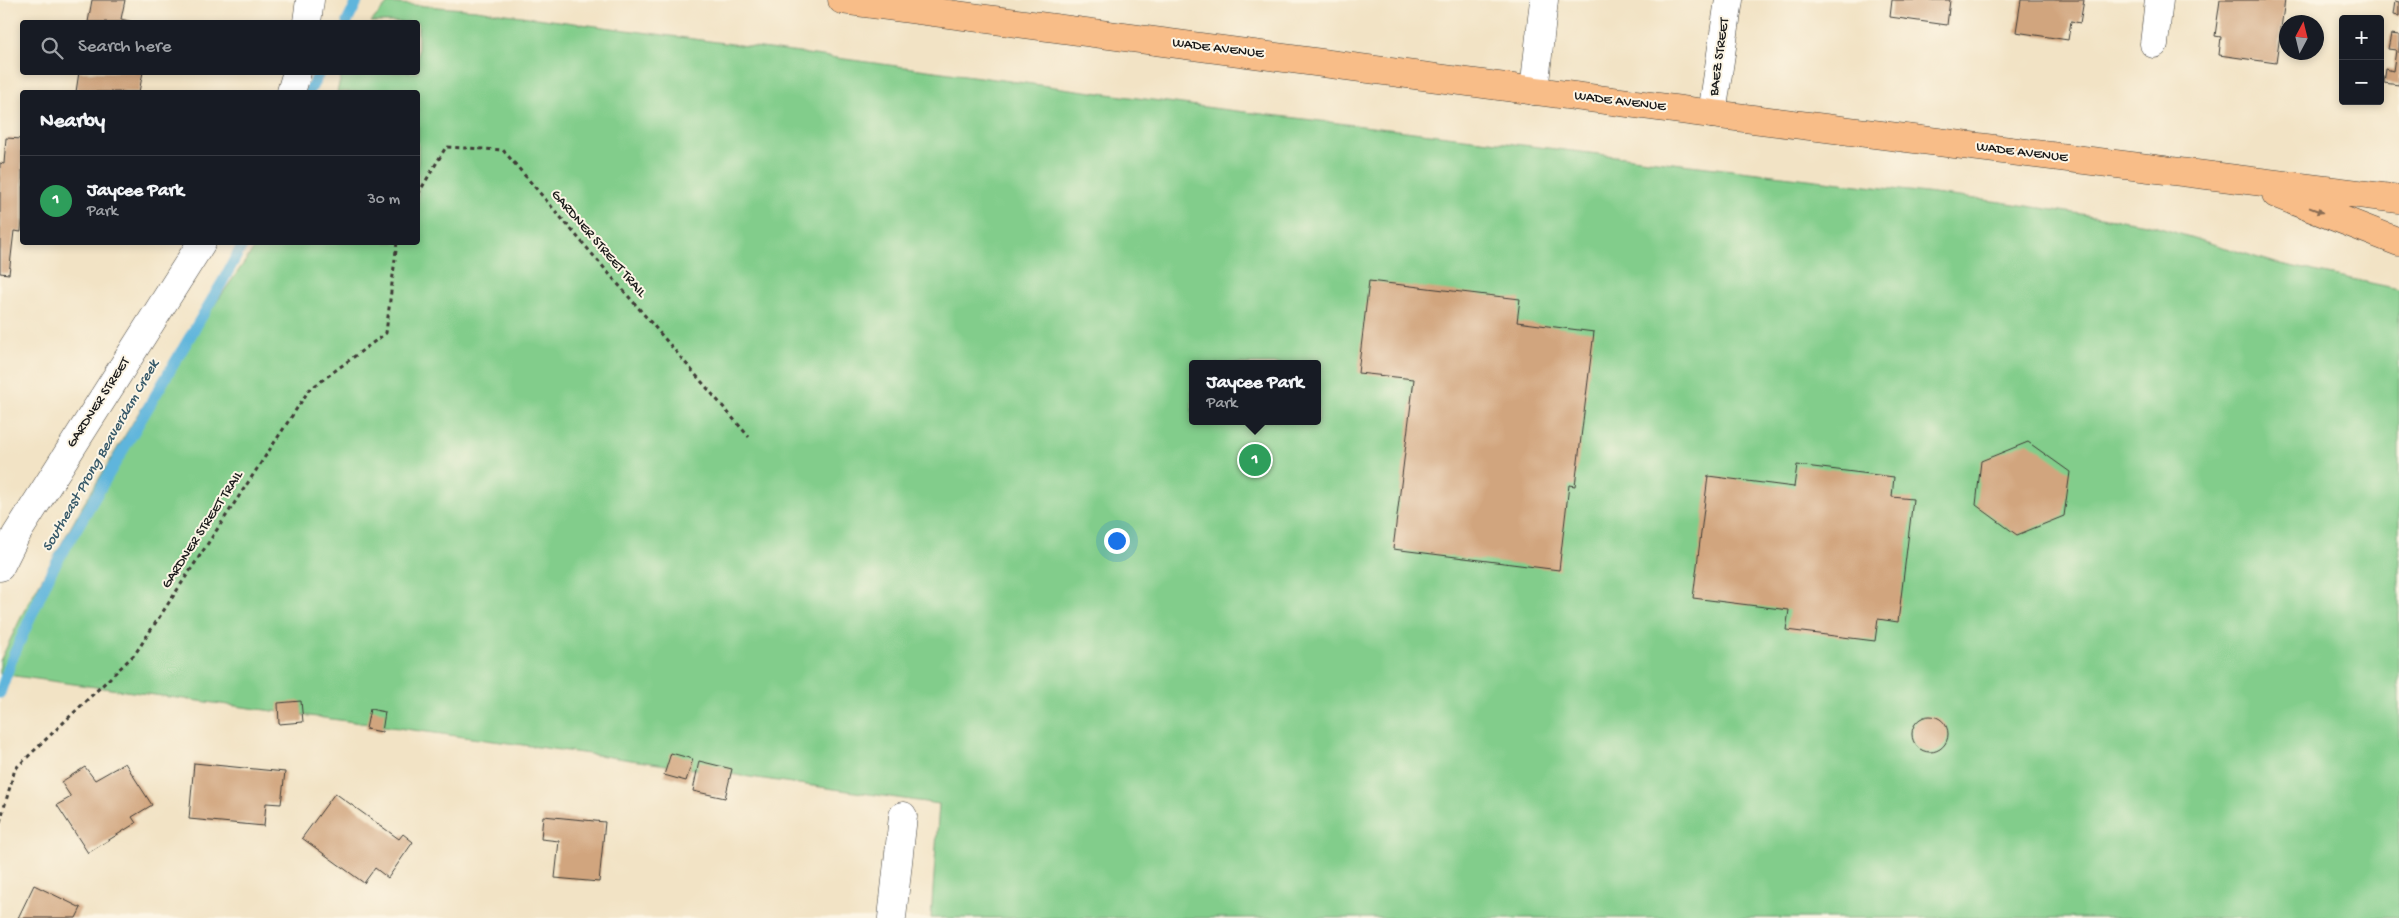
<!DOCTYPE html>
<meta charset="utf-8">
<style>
:root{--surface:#171b24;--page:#242831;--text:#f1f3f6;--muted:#9ea1a6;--line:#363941;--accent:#d690ce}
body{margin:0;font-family:"Gochi Hand",sans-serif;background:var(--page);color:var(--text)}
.controls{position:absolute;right:15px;top:15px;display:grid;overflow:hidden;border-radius:5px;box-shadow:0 2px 8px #0003}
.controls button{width:45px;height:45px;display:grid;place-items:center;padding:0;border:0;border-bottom:1px solid var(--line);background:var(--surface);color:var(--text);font:25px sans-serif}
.compass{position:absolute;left:2279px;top:15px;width:45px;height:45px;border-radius:50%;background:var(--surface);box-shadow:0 2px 8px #0003;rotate:7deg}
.you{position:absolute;left:1116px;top:540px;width:18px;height:18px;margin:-12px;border:4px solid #fff;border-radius:50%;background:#1a73e8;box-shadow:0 0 0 8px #1a73e833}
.badge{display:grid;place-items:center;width:32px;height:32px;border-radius:50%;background:var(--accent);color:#fff;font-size:16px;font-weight:700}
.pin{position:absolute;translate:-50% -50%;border:2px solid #fff;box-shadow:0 1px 5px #0006}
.popup{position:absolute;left:1189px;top:360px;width:132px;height:65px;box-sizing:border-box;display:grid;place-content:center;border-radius:5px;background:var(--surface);filter:drop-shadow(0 1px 4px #0005);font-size:16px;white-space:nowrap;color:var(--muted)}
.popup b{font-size:19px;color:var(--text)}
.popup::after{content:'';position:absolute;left:50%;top:100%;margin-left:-10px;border:10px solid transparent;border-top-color:var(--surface)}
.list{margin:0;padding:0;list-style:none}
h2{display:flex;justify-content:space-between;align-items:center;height:65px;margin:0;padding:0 20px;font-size:21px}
h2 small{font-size:16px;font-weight:400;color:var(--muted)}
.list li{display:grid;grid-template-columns:32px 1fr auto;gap:15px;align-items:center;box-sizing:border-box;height:90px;padding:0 20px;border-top:1px solid var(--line)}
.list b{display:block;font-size:19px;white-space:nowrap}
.list p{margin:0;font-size:16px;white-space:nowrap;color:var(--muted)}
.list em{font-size:16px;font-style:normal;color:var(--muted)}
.icon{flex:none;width:28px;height:28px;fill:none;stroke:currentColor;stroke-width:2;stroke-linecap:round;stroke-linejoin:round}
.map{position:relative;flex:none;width:2399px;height:918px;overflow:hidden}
.search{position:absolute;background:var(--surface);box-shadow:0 2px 8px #0003;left:20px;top:20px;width:400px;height:55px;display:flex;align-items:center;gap:12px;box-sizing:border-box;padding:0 18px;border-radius:5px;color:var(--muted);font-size:19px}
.panel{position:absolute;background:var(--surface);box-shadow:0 2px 8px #0003;left:20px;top:90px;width:400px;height:155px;border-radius:5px}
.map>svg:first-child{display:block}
</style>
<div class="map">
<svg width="2399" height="918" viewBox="0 0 2399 918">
<rect width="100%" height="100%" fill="#fcf5e5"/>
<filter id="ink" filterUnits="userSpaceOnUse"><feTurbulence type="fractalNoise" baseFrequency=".02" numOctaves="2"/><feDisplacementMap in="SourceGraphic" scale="10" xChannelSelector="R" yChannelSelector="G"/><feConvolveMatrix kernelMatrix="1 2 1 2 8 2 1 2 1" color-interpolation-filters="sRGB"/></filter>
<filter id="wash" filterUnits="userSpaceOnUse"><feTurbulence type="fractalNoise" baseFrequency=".0096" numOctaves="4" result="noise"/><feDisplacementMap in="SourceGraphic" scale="20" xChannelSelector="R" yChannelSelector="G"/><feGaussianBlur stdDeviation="1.12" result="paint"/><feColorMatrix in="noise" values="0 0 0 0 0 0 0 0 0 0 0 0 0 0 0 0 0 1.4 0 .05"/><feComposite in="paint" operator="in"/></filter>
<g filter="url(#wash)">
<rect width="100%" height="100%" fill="#f2e3c5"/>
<path fill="#82cd8b" stroke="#4f7454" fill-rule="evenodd" d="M388,3L476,10L1220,109L2001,202L2147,224L2276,263L2399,289V918H931L939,804L582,753L0,674V661L24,611L82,507L139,412L258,243L418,242V92H337L342,73L418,72V22H371ZM1192,364H1318V421H1192Z"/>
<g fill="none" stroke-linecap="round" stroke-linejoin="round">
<path stroke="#5fb5dc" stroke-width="11" d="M347,22L357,2
M309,92L320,72
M0,693L11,661L51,572L224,279L244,242"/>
</g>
<g id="blocks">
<path fill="#d1a57e" d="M92,0H125L121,19L133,22H88Z
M1892,0H1950L1947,25L1890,17Z
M2021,0H2084L2080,23L2071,21L2068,40L2016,32Z
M2220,0H2285L2276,63L2219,55L2221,37L2215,36Z
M2395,1L2399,2V16L2393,15Z
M2391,34L2399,35V85L2384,83L2386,69L2393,71L2396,50L2388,49Z
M79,72H143L139,92H76Z
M6,138L22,139V219L21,232L14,231L9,274L0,273V163L4,164Z
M1369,281L1520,299L1517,322L1594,332L1575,486L1569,485L1559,570L1393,549L1414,379L1358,373Z
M2028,442L2070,472L2064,516L2017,535L1976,505L1981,461Z
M1797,465L1894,477L1892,497L1913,499L1898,622L1878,619L1875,641L1786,630L1789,610L1693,598L1708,476L1794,487Z
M301,701L303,722L279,724L278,703Z
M370,709L385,712L382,732L366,729Z
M1912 734a18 18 0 1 1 36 0a18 18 0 1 1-36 0Z
M671,753L693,759L686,781L664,775Z
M699,761L732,769L725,798L693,791Z
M125,763L152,805L132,817L136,823L88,853L57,805L71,797L61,782L85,767L95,780Z
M194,763L285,772L281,804L266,803L264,826L189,819Z
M335,793L399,839L403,834L413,842L388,878L375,868L364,883L302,838Z
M543,816L605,822L599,882L555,878L559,841L541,839Z
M34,885L81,908L76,918H18Z"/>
</g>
</g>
<g filter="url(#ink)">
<use href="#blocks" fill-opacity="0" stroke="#3c3a35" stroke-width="1"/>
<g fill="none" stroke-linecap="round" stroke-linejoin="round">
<g stroke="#3c3a35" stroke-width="29">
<path id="minor" d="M307,22L310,0
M2154,44L2159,0
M1534,91L1544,0
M291,92L297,72
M1712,114L1729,0
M0,567L16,535L202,242
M892,918L903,816"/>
</g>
<g stroke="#3c3a35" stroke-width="29">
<path id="major" d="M842,0L1712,114L2399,199
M2276,194L2399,242"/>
</g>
<path stroke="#3c3a35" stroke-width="3" stroke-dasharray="4 4" stroke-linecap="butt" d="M418,194L446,147L503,150L749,437
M0,822L15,769L135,654L309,390L386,333L397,242"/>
<use href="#minor" stroke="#fff" stroke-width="28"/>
<use href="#major" stroke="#f8bd88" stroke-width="28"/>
</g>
<defs><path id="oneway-solid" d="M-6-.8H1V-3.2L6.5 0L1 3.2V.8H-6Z" transform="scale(1.25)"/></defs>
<use fill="#8a6c52" href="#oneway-solid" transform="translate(2316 210) rotate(21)"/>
</g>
<g text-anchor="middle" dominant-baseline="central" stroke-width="4" stroke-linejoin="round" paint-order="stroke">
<g font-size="14" fill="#1c1c1c" stroke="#fcf5e5">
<text transform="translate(1218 49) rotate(7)">WADE AVENUE</text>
<text transform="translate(1720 57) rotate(-82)">BAEZ STREET</text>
<text transform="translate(1620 102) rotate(7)">WADE AVENUE</text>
<text transform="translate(2022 153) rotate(7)">WADE AVENUE</text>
<text transform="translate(598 244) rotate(49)">GARDNER STREET TRAIL</text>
<text transform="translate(99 403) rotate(-57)">GARDNER STREET</text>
<text transform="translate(203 530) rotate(-57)">GARDNER STREET TRAIL</text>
</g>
<g font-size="15" font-style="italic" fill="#375969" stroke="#fcf5e5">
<text transform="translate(101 456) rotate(-60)">Southeast Prong Beaverdam Creek</text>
</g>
</g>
</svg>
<div class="controls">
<button>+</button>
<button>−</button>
</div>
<svg class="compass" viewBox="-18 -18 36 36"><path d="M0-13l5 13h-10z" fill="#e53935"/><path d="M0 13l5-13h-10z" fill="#9ea1a6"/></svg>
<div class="you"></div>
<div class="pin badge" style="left:1255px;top:460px;background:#2e9e5b">1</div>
<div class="popup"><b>Jaycee Park</b>Park</div>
<div class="search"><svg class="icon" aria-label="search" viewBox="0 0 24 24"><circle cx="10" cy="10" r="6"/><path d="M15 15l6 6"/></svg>Search here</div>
<section class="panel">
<h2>Nearby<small></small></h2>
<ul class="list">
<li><span class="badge" style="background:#2e9e5b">1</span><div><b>Jaycee Park</b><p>Park</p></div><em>30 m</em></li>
</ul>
</section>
</div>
